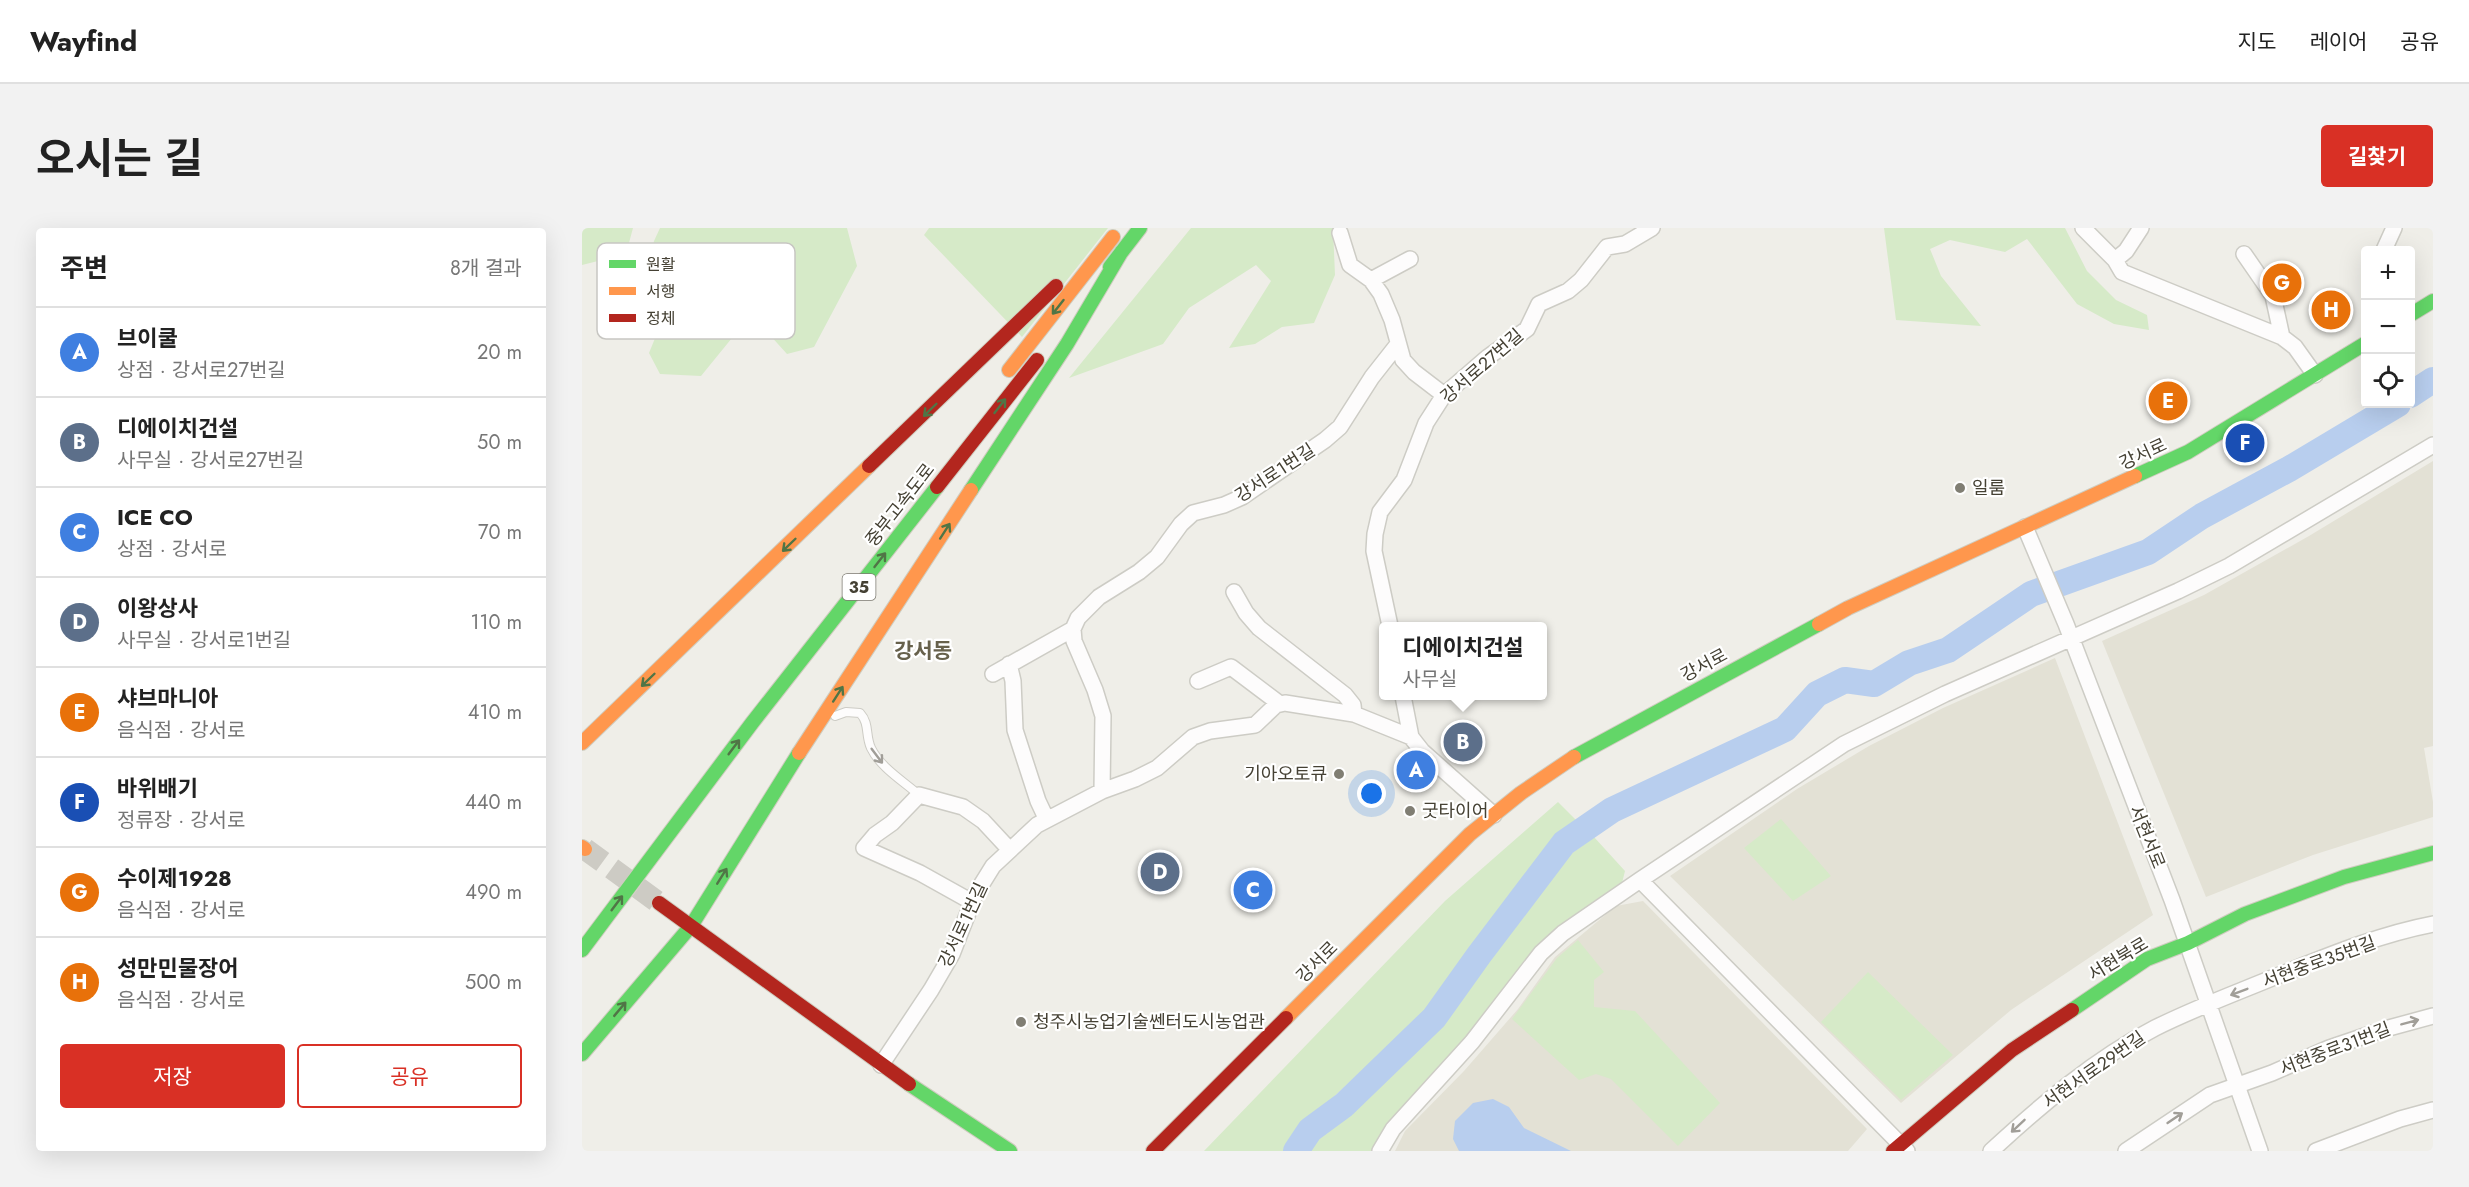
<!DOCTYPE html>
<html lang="ko">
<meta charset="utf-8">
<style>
:root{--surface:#fff;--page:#f2f2f2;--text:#222;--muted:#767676;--line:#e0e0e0;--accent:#d93025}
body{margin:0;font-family:Jost,"Noto Sans KR",sans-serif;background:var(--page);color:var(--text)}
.controls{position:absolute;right:18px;top:18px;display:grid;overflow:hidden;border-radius:6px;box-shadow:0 6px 24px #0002}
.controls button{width:54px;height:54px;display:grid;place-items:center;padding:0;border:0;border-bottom:2px solid var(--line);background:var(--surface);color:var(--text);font:30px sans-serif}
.you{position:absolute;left:790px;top:566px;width:21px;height:21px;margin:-15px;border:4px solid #fff;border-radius:50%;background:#1a73e8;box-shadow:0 0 0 9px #1a73e833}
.badge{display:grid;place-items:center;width:39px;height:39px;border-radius:50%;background:var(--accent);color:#fff;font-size:20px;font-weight:700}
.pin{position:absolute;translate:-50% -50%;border:3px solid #fff;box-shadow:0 2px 6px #0006}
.popup{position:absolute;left:797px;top:394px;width:168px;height:78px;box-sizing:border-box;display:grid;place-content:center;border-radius:6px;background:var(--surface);filter:drop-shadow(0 2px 4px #0005);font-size:20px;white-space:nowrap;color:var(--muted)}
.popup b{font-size:22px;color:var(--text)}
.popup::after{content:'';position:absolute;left:50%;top:100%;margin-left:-12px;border:12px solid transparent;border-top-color:var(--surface)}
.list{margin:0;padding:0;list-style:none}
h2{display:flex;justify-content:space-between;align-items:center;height:78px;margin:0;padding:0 24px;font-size:26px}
h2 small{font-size:20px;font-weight:400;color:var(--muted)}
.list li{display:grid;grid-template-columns:39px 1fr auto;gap:18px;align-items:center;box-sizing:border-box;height:90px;padding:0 24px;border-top:2px solid var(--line)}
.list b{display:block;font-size:22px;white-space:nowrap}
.list p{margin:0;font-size:20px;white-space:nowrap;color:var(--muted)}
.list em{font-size:20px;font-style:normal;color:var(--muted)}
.actions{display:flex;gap:12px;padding:18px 24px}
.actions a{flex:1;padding:14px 0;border:2px solid var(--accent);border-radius:6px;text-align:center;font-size:21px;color:var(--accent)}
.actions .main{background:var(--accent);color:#fff}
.icon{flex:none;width:33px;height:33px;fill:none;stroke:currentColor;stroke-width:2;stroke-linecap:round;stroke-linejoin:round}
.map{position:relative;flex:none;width:1851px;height:923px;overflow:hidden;border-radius:6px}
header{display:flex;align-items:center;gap:36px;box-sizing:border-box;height:84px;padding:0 30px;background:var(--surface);border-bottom:2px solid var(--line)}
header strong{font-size:28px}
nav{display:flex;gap:33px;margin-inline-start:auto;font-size:21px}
.intro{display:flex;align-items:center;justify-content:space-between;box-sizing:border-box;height:144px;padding:0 36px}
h1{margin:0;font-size:42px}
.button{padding:15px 27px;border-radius:6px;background:var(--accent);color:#fff;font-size:21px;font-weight:700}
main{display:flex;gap:36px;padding:0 36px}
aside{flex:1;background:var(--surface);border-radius:6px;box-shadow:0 6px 24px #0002}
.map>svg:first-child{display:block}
</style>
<header>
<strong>Wayfind</strong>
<nav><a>지도</a><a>레이어</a><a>공유</a></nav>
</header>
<div class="intro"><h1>오시는 길</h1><a class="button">길찾기</a></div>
<main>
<aside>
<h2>주변<small>8개 결과</small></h2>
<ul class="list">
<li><span class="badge" style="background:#3f7fe0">A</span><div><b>브이쿨</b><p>상점 · 강서로27번길</p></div><em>20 m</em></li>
<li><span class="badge" style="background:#5c6f8a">B</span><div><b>디에이치건설</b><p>사무실 · 강서로27번길</p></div><em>50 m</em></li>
<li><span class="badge" style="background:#3f7fe0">C</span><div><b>ICE CO</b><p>상점 · 강서로</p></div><em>70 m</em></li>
<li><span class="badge" style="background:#5c6f8a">D</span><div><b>이왕상사</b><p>사무실 · 강서로1번길</p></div><em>110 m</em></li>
<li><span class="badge" style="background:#e8710a">E</span><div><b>샤브마니아</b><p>음식점 · 강서로</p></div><em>410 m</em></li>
<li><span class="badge" style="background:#1a4fb4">F</span><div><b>바위배기</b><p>정류장 · 강서로</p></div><em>440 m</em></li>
<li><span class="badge" style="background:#e8710a">G</span><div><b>수이제1928</b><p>음식점 · 강서로</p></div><em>490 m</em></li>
<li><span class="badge" style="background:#e8710a">H</span><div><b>성만민물장어</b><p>음식점 · 강서로</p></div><em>500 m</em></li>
</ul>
<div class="actions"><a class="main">저장</a><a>공유</a></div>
</aside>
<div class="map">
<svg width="1851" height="923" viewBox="0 0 1851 923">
<rect width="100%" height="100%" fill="#efeee8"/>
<path fill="#e3e1d5" d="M1851,233V518L1842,520L1851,574V589L1731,627L1624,669L1520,413L1622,367L1727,308Z
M1473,430L1571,687L1429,782L1319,875L1088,648L1215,561L1287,518L1361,480Z
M1061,673L1285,901L1266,923H813L823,903L882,843L936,781L973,729L1034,678Z"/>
<path fill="#d6eac8" d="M0,0H51L44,26L0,37Z
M78,0H265L275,38L232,119L205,126L186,105L163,94L119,148L78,146L67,125L78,98L57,71L72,13Z
M347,0H526L440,109L342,7Z
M609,0H751L753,47L732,95L700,99L673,116L647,120L689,53L674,37L607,80L581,116L487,150Z
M1302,0H1483L1505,43L1534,72L1565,87L1567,102L1532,96L1495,76L1445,11L1423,24L1368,12L1348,21L1359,48L1399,98L1314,92Z
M976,574L1000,598L976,614L847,780L726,893L705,923H622L863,673Z
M1199,591L1249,648L1211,673L1162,620Z
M1012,609L1043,643L1040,655L963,710L887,810L818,881L790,923H720L861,796L929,698L979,633Z
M996,712L1022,744L1012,752V779L1053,783L1138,875L1096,918L1029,851L1014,846L997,852L930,791L975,730Z
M1286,744L1371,827L1319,872L1239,794Z"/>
<path fill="#b8ceee" d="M911,871L927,879L942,900L989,923H877L871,911L873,893L891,875Z"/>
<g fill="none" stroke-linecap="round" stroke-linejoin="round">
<path stroke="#b8ceee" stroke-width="26" d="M1828,167L1851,152
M714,923L728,902L762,877L852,790L897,727L982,615L1030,582L1203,501L1235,466L1263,452L1292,456L1327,435L1366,422L1449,366L1566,324L1620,288L1707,241L1816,176"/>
<path stroke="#cdcbc4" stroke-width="22" stroke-dasharray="22 11" stroke-linecap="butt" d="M3,621L77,675"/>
<g stroke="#cdccc5" stroke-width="10">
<path id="lane" d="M253,488L264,484L278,485C288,496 283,507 289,520C298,539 321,553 337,567"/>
</g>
<g stroke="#cdccc5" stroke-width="18">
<path id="street" d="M1501,0L1533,32L1540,44L1700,109L1713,119L1733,147
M758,5L768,37L789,52L799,66L810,92L821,132L832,144L862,167
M1802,22L1812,0
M1662,26L1691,68L1700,109
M1533,32L1544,23L1559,0
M789,52L828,31
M1443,299L1484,396L1590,672L1678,923
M652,364L664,385L677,400L763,467L771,477L772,486
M808,398L792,323L793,306L798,284L822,252L844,195L862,167L906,129L945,101L957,76L986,63L999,52L1025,19L1043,16L1070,0
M427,436L431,453L433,502L456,573L464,590
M411,446L491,401
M616,453L649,439L698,476
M821,468L829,509L840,523L912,587
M520,563L553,551L575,540L611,509L628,503L673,497L694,477L703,475L772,486L829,509
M1058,652L1325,923
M390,674L338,645L282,620L293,607L310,595L337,567L381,579L401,593L427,621
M299,837L349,762L370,726L393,667L411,638L455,597L520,563L521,488L513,462L492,413L491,401L496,390L517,369L557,344L575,329L599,296L611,285L642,277L660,269L743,212L758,199L790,149L816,116
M798,923L811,901L890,814L959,725L981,705L1058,652L1262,516L1363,466L1596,363L1647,338L1851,217
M1409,923C1459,877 1513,831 1573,800C1613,780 1654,765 1695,748C1745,728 1798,706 1851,696
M1544,923L1628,867L1690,845L1747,820L1803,801L1851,788
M1734,923L1818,891L1851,882"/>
</g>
<g stroke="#cfccbf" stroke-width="16">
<path id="fast" d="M528,39L558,0
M1828,87L1851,73
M1553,248L1606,224L1784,115
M389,262L485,116L540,23
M992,529L1237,396
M0,722L170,495L355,259
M1490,782L1565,731L1606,715L1663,686L1762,649L1851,625
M0,826L109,698L217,525
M327,856L428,923"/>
</g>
<g stroke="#cfccbf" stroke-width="16">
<path id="slow" d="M427,142L531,9
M1237,396L1266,380L1553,248
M0,515L287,238
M217,525L389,262
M0,619L3,621
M704,790L888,606L939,565L992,529"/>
</g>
<g stroke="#cfccbf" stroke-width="16">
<path id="jam" d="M287,238L474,58
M355,259L455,132
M77,675L327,856
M571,923L704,790
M1311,923L1430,822L1490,782"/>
</g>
<use href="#lane" stroke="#fdfcfc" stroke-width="8"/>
<use href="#street" stroke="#fdfcfc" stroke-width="15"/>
<use href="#fast" stroke="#63d668" stroke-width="14"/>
<use href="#slow" stroke="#ff974d" stroke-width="14"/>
<use href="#jam" stroke="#b3261e" stroke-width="14"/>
</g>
<defs><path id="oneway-shaft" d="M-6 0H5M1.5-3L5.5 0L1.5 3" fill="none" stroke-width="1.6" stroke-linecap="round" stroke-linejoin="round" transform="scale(1.5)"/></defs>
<g stroke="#507546">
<use href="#oneway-shaft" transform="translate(476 79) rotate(128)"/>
<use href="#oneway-shaft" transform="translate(418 178) rotate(-52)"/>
<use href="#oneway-shaft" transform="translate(348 182) rotate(136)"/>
<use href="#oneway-shaft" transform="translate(363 303) rotate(-57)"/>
<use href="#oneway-shaft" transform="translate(207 317) rotate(136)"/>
<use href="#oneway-shaft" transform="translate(298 332) rotate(-52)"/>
<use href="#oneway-shaft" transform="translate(66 452) rotate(136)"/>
<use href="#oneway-shaft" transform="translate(256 466) rotate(-57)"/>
<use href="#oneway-shaft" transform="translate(152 519) rotate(-53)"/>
<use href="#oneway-shaft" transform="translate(140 648) rotate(-58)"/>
<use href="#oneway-shaft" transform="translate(35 675) rotate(-53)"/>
<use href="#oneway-shaft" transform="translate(38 781) rotate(-50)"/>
</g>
<g stroke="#a19e98">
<use href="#oneway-shaft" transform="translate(295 528) rotate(53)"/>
<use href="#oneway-shaft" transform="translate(1657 764) rotate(159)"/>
<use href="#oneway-shaft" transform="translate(1828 794) rotate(-15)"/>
<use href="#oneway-shaft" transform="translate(1593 890) rotate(-34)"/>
<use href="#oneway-shaft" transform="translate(1436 898) rotate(137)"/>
</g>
<g fill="#807e73" stroke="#fff" stroke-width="2">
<circle cx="1378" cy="260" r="6"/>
<circle cx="757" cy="546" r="6"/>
<circle cx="828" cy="583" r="6"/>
<circle cx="439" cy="794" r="6"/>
</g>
<g text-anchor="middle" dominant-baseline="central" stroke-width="4.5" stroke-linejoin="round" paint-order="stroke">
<rect fill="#fff" stroke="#7d7a71" stroke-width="1.5" x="260.5" y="346" width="33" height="26" rx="4.5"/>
<g font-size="16" font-weight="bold" fill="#454134">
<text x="277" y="359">35</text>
</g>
<g font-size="18" fill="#454134" stroke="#fff">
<text transform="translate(900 138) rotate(-41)">강서로27번길</text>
<text transform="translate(1561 226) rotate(-25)">강서로</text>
<text transform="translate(693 245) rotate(-33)">강서로1번길</text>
<text transform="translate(318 277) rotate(-52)">중부고속도로</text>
<text transform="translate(1122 437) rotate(-28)">강서로</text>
<text transform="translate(1565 609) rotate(68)">서현서로</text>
<text transform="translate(381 697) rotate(-65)">강서로1번길</text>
<text transform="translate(1536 731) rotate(-31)">서현북로</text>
<text transform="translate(735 734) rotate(-45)">강서로</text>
<text transform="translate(1737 734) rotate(-20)">서현중로35번길</text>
<text transform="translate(1753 821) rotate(-21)">서현중로31번길</text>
<text transform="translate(1512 842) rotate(-35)">서현서로29번길</text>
</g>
<g font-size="18" fill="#454134" stroke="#fff" text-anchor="start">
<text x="1390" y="260">일룸</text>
<text x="745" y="546" text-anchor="end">기아오토큐</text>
<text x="840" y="583">굿타이어</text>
<text x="451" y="794">청주시농업기술쎈터도시농업관</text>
</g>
<g font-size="21" font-weight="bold" fill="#67614c" stroke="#fff">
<text x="341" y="423">강서동</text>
</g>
</g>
<rect x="15" y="15" width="198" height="96" rx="9" fill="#fff" stroke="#c7c6c2" stroke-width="1.5"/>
<rect x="27" y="32" width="27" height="8" fill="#63d668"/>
<rect x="27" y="59" width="27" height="8" fill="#ff974d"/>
<rect x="27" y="86" width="27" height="8" fill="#b3261e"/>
<g font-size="16" fill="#454134">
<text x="64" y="42">원활</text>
<text x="64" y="69">서행</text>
<text x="64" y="96">정체</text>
</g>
</svg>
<div class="controls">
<button>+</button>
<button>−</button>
<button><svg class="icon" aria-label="locate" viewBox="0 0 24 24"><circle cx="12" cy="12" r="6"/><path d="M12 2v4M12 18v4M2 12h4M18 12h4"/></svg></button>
</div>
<div class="you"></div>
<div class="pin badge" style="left:834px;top:542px;background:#3f7fe0">A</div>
<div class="pin badge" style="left:881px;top:514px;background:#5c6f8a">B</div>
<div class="popup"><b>디에이치건설</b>사무실</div>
<div class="pin badge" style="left:671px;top:662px;background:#3f7fe0">C</div>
<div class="pin badge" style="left:578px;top:644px;background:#5c6f8a">D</div>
<div class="pin badge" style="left:1586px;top:173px;background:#e8710a">E</div>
<div class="pin badge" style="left:1663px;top:215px;background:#1a4fb4">F</div>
<div class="pin badge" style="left:1700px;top:55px;background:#e8710a">G</div>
<div class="pin badge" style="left:1749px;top:82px;background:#e8710a">H</div>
</div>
</main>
